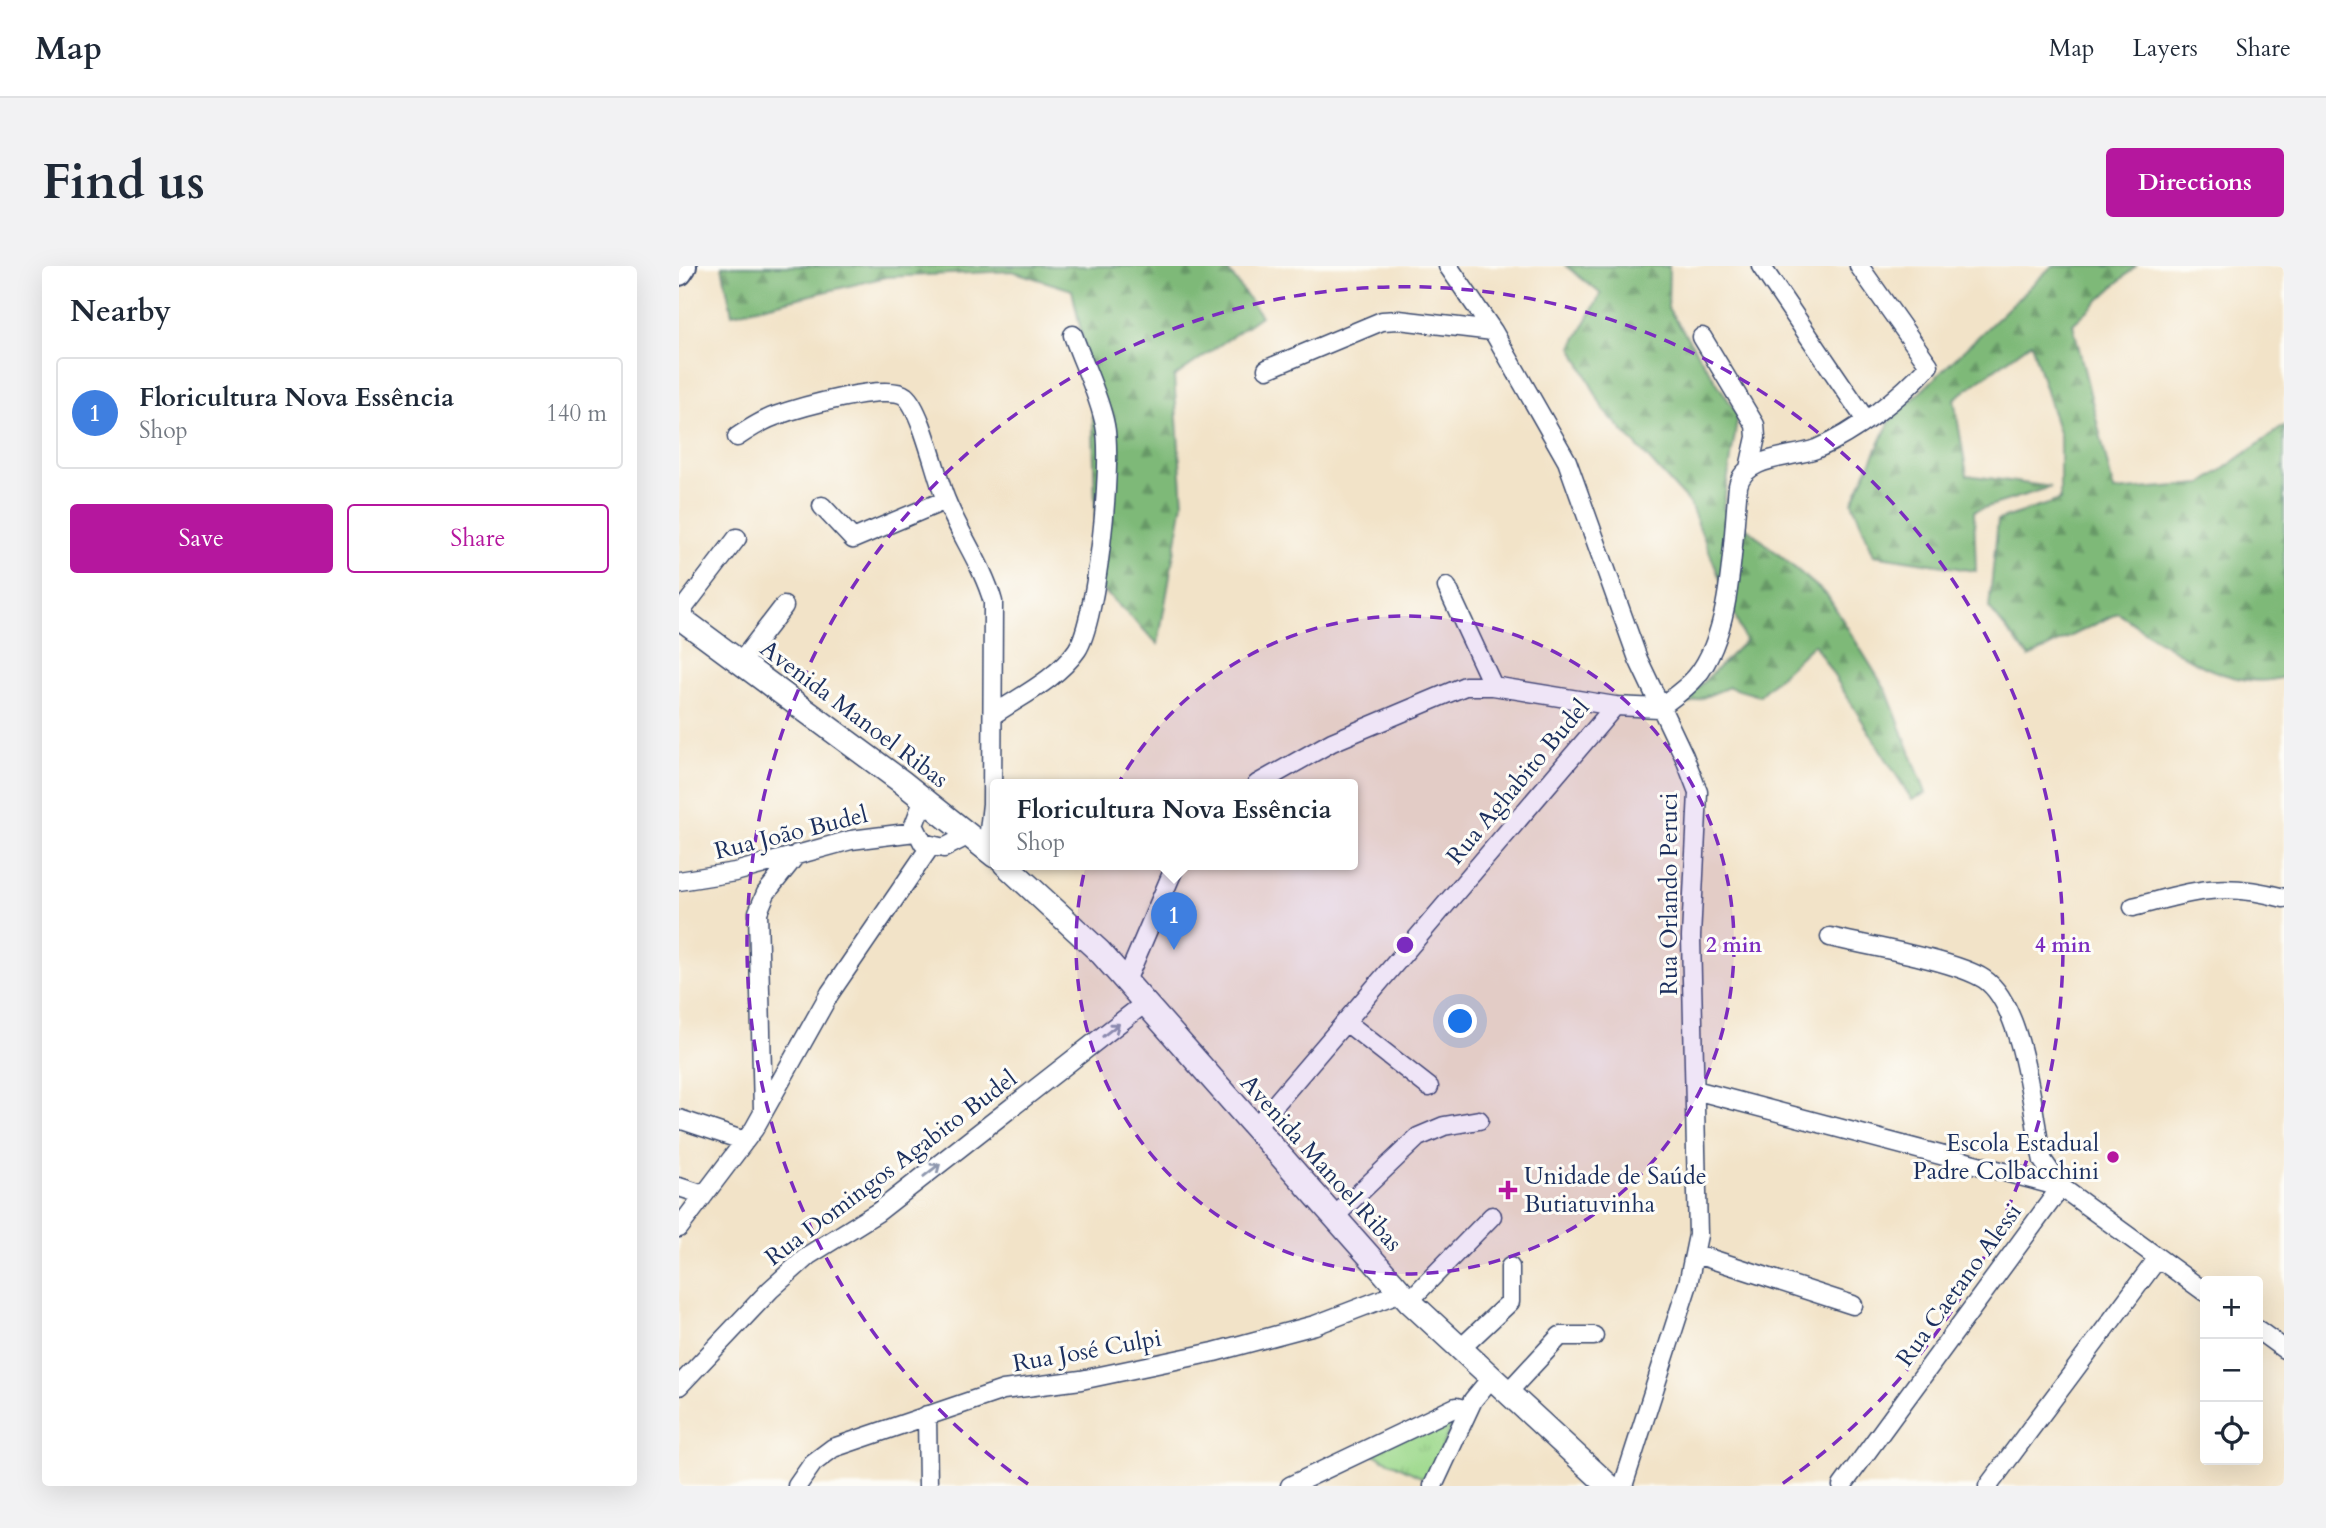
<!DOCTYPE html>
<meta charset="utf-8">
<style>
:root{--surface:#fff;--page:#f2f2f3;--text:#1f2937;--muted:#747a83;--line:#e0e1e3;--accent:#b5179e}
body{margin:0;font-family:Cardo,serif;background:var(--page);color:var(--text)}
.controls{position:absolute;right:21px;bottom:21px;display:grid;overflow:hidden;border-radius:7px;box-shadow:0 7px 28px #0002}
.controls button{width:63px;height:63px;display:grid;place-items:center;padding:0;border:0;border-bottom:2px solid var(--line);background:var(--surface);color:var(--text);font:35px sans-serif}
.you{position:absolute;left:782px;top:756px;width:24px;height:24px;margin:-18px;border:5px solid #fff;border-radius:50%;background:#1a73e8;box-shadow:0 0 0 10px #1a73e833}
.badge{display:grid;place-items:center;width:46px;height:46px;border-radius:50%;background:var(--accent);color:#fff;font-size:23px;font-weight:700}
.pin{position:absolute;translate:-50% -58px;filter:drop-shadow(0 2px 4px #0008)}
.pin::after{content:'';position:absolute;top:37px;width:24px;height:21px;background:inherit;clip-path:polygon(0 0,100% 0,50% 100%)}
.popup{position:absolute;left:311px;top:513px;width:368px;height:91px;box-sizing:border-box;display:grid;place-content:center;border-radius:7px;background:var(--surface);filter:drop-shadow(0 2px 5px #0005);font-size:23px;white-space:nowrap;color:var(--muted)}
.popup b{font-size:26px;color:var(--text)}
.popup::after{content:'';position:absolute;left:50%;top:100%;margin-left:-14px;border:14px solid transparent;border-top-color:var(--surface)}
.list{margin:0;padding:0;list-style:none}
h2{display:flex;justify-content:space-between;align-items:center;height:91px;margin:0;padding:0 28px;font-size:30px}
h2 small{font-size:23px;font-weight:400;color:var(--muted)}
.list li{display:grid;grid-template-columns:46px 1fr auto;gap:21px;align-items:center;box-sizing:border-box;height:112px;margin:0 14px 14px;padding:0 14px;border:2px solid var(--line);border-radius:7px}
.list b{display:block;font-size:26px;white-space:nowrap}
.list p{margin:0;font-size:23px;white-space:nowrap;color:var(--muted)}
.list em{font-size:23px;font-style:normal;color:var(--muted)}
.actions{display:flex;gap:14px;padding:21px 28px}
.actions a{flex:1;padding:16px 0;border:2px solid var(--accent);border-radius:7px;text-align:center;font-size:24px;color:var(--accent)}
.actions .main{background:var(--accent);color:#fff}
.icon{flex:none;width:38px;height:38px;fill:none;stroke:currentColor;stroke-width:2;stroke-linecap:round;stroke-linejoin:round}
.map{position:relative;flex:none;width:1605px;height:1220px;overflow:hidden;border-radius:7px}
header{display:flex;align-items:center;gap:42px;box-sizing:border-box;height:98px;padding:0 35px;background:var(--surface);border-bottom:2px solid var(--line)}
header strong{font-size:33px}
nav{display:flex;gap:38px;margin-inline-start:auto;font-size:24px}
.intro{display:flex;align-items:center;justify-content:space-between;box-sizing:border-box;height:168px;padding:0 42px}
h1{margin:0;font-size:49px}
.button{padding:18px 32px;border-radius:7px;background:var(--accent);color:#fff;font-size:24px;font-weight:700}
main{display:flex;gap:42px;padding:0 42px}
aside{flex:1;background:var(--surface);border-radius:7px;box-shadow:0 7px 28px #0002}
.map>svg:first-child{display:block}
</style>
<header>
<strong>Map</strong>
<nav><a>Map</a><a>Layers</a><a>Share</a></nav>
</header>
<div class="intro"><h1>Find us</h1><a class="button">Directions</a></div>
<main>
<aside>
<h2>Nearby<small></small></h2>
<ul class="list">
<li><span class="badge" style="background:#3f7fe0">1</span><div><b>Floricultura Nova Essência</b><p>Shop</p></div><em>140 m</em></li>
</ul>
<div class="actions"><a class="main">Save</a><a>Share</a></div>
</aside>
<div class="map">
<svg width="1605" height="1220" viewBox="0 0 1605 1220">
<defs>
<pattern id="grass-tufts" width="24" height="20" patternUnits="userSpaceOnUse" patternTransform="scale(1.75)"><rect width="24" height="20" fill="#9ed98d"/><path d="M3 7l-1-3M5 7V3M7 7l1-3M15 17l-1-3M17 17v-4M19 17l1-3" fill="none" stroke="#88bb7c"/></pattern>
<pattern id="forest-firs" width="22" height="20" patternUnits="userSpaceOnUse" patternTransform="scale(1.75)"><rect width="22" height="20" fill="#7eb978"/><path d="M5 1l3.5 6h-7zM16 11l3.5 6h-7z" fill="#669766"/></pattern>
</defs>
<rect width="100%" height="100%" fill="#fdfcf7"/>
<filter id="ink" filterUnits="userSpaceOnUse"><feTurbulence type="fractalNoise" baseFrequency=".0143" numOctaves="2"/><feDisplacementMap in="SourceGraphic" scale="14" xChannelSelector="R" yChannelSelector="G"/><feConvolveMatrix kernelMatrix="1 2 1 2 8 2 1 2 1" color-interpolation-filters="sRGB"/></filter>
<filter id="wash" filterUnits="userSpaceOnUse"><feTurbulence type="fractalNoise" baseFrequency=".00686" numOctaves="4" result="noise"/><feDisplacementMap in="SourceGraphic" scale="28" xChannelSelector="R" yChannelSelector="G"/><feGaussianBlur stdDeviation="1.57" result="paint"/><feColorMatrix in="noise" values="0 0 0 0 0 0 0 0 0 0 0 0 0 0 0 0 0 1.4 0 .05"/><feComposite in="paint" operator="in"/></filter>
<g filter="url(#wash)">
<rect width="100%" height="100%" fill="#f2e3c8"/>
<path fill="url(#grass-tufts)" stroke="#5c8476" stroke-width="2" d="M771,1151L773,1159L748,1214L688,1185Z"/>
<path fill="url(#forest-firs)" stroke="#4c746b" stroke-width="2" d="M43,0H546L582,50L495,111L504,237L479,378L418,318L413,117L393,24L333,5L207,11L53,48Z
M887,0H990L989,42L1059,149L1044,242L1148,329L1208,426L1247,527L1233,534L1135,378L1080,430L1050,421L998,442L1066,375L1011,238L924,143L893,81L922,28Z
M1373,0H1457L1394,58L1435,225L1523,218L1605,160V411C1549,429 1483,377 1439,347L1350,391L1310,342L1319,254L1381,234V170L1352,77L1275,133L1288,209L1372,221L1295,245L1297,305L1195,289L1173,236L1211,155Z"/>
</g>
<g filter="url(#ink)">
<g fill="none" stroke-linecap="round" stroke-linejoin="round">
<g stroke="#3b4a6e" stroke-width="21">
<path id="minor" d="M769,0L814,65L888,195L959,393L1005,490L1019,526L1012,671L1019,969L1009,1018L944,1220
M1082,0L1186,153
M1023,71L1076,159L1077,171L1070,202
M588,103L703,55L720,54L814,65
M58,171C70,163 82,155 96,150C118,142 208,116 226,130C243,144 257,211 267,234C281,269 304,300 314,336L313,538L308,583
M143,240L174,273L267,234
M768,321L814,420
M0,348L58,272
M61,397L105,340
M314,449C342,430 378,413 398,384C418,354 434,197 426,159C420,129 404,98 394,69
M578,518L653,476L786,420H814L936,440
M245,533L235,559L244,577L265,582L290,569
M0,615L56,606L172,574L236,566
M1454,641C1514,625 1543,615 1605,632
M1151,671C1189,680 1275,694 1305,713C1343,738 1353,839 1361,882L1364,895L1382,921L1163,1220
M447,715L497,598
M667,756L750,821
M1016,824L1382,921L1526,1026
M84,845L79,646L87,627L118,588
M0,853L66,875
M575,863L936,440L980,442C993,432 1007,423 1017,411C1054,366 1053,276 1059,220C1065,190 1113,192 1137,183C1176,167 1223,130 1250,99L1180,0
M0,921L25,929
M654,952L739,871L765,860L800,854
M0,962L75,863L151,727L251,581
M1017,988L1174,1039
M730,1035L813,950
M1579,1064L1605,1083
M781,1083L831,1036V1001
M0,1120L91,1024L130,989L199,946L466,737
M829,1126L881,1070H915
M248,1149L249,1220
M118,1220L134,1197L154,1182L324,1124L402,1114L535,1086L636,1059L722,1026
M611,1220L777,1141L789,1144
M754,1220L794,1134L813,1111
M1309,1220L1479,992"/>
</g>
<g stroke="#3b4a6e" stroke-width="26">
<path id="major" d="M0,351L223,516L316,590
M326,598L421,686L730,1035L930,1220"/>
</g>
<g stroke="#3b4a6e" stroke-width="30">
<path id="highway" d="M0,6L4,0"/>
</g>
<use href="#minor" stroke="#fff" stroke-width="18"/>
<use href="#major" stroke="#fff" stroke-width="23"/>
<use href="#highway" stroke="#fff" stroke-width="26"/>
</g>
<defs><path id="oneway-shaft" d="M-6 0H5M1.5-3L5.5 0L1.5 3" fill="none" stroke-width="1.6" stroke-linecap="round" stroke-linejoin="round" transform="scale(1.75)"/></defs>
<g stroke="#8d97ae">
<use href="#oneway-shaft" transform="translate(432 764) rotate(-38)"/>
<use href="#oneway-shaft" transform="translate(253 904) rotate(-38)"/>
</g>
</g>
<circle cx="726" cy="679" r="329" fill="#7b2cbf" fill-opacity=".12"/>
<g fill="none" stroke="#7b2cbf" stroke-width="3.5" stroke-dasharray="12 9">
<circle cx="726" cy="679" r="329"/>
<path d="M349 1218A658 658 0 1 1 1103 1218"/>
</g>
<g fill="#b5179e" stroke="#fdfcf7" stroke-width="2.5">
<circle cx="1434" cy="891" r="7"/>
<path d="M825.5 913.5h7v7h7v7h-7v7h-7v-7h-7v-7h7z"/>
</g>
<g text-anchor="middle" dominant-baseline="central" stroke-width="6" stroke-linejoin="round" paint-order="stroke">
<g font-size="24" fill="#1b2f5e" stroke="#fdfcf7">
<text transform="translate(175 448) rotate(37)">Avenida Manoel Ribas</text>
<text transform="translate(839 516) rotate(-50)">Rua Aghabito Budel</text>
<text transform="translate(112 567) rotate(-14)">Rua João Budel</text>
<text transform="translate(990 628) rotate(-90)">Rua Orlando Peruci</text>
<text transform="translate(642 897) rotate(48)">Avenida Manoel Ribas</text>
<text transform="translate(212 902) rotate(-37)">Rua Domingos Agabito Budel</text>
<text transform="translate(1280 1019) rotate(-54)">Rua Caetano Alessi</text>
<text transform="translate(408 1085) rotate(-10)">Rua José Culpi</text>
</g>
<g font-size="24" fill="#1b2f5e" stroke="#fdfcf7" text-anchor="end">
<text x="1420" y="877">Escola Estadual<tspan x="1420" dy="28">Padre Colbacchini</tspan></text>
<text x="845" y="910" text-anchor="start">Unidade de Saúde<tspan x="845" dy="28">Butiatuvinha</tspan></text>
</g>
</g>
<circle cx="726" cy="679" r="10" fill="#7b2cbf" stroke="#fdfcf7" stroke-width="3.5"/>
<g font-size="21" text-anchor="middle" font-weight="bold" fill="#7b2cbf" stroke="#fdfcf7" stroke-width="6" stroke-linejoin="round" paint-order="stroke">
<text x="1055" y="686">2 min</text>
<text x="1384" y="686">4 min</text>
</g>
</svg>
<div class="controls">
<button>+</button>
<button>−</button>
<button><svg class="icon" aria-label="locate" viewBox="0 0 24 24"><circle cx="12" cy="12" r="6"/><path d="M12 2v4M12 18v4M2 12h4M18 12h4"/></svg></button>
</div>
<div class="you"></div>
<div class="pin badge" style="left:495px;top:684px;background:#3f7fe0">1</div>
<div class="popup"><b>Floricultura Nova Essência</b>Shop</div>
</div>
</main>
